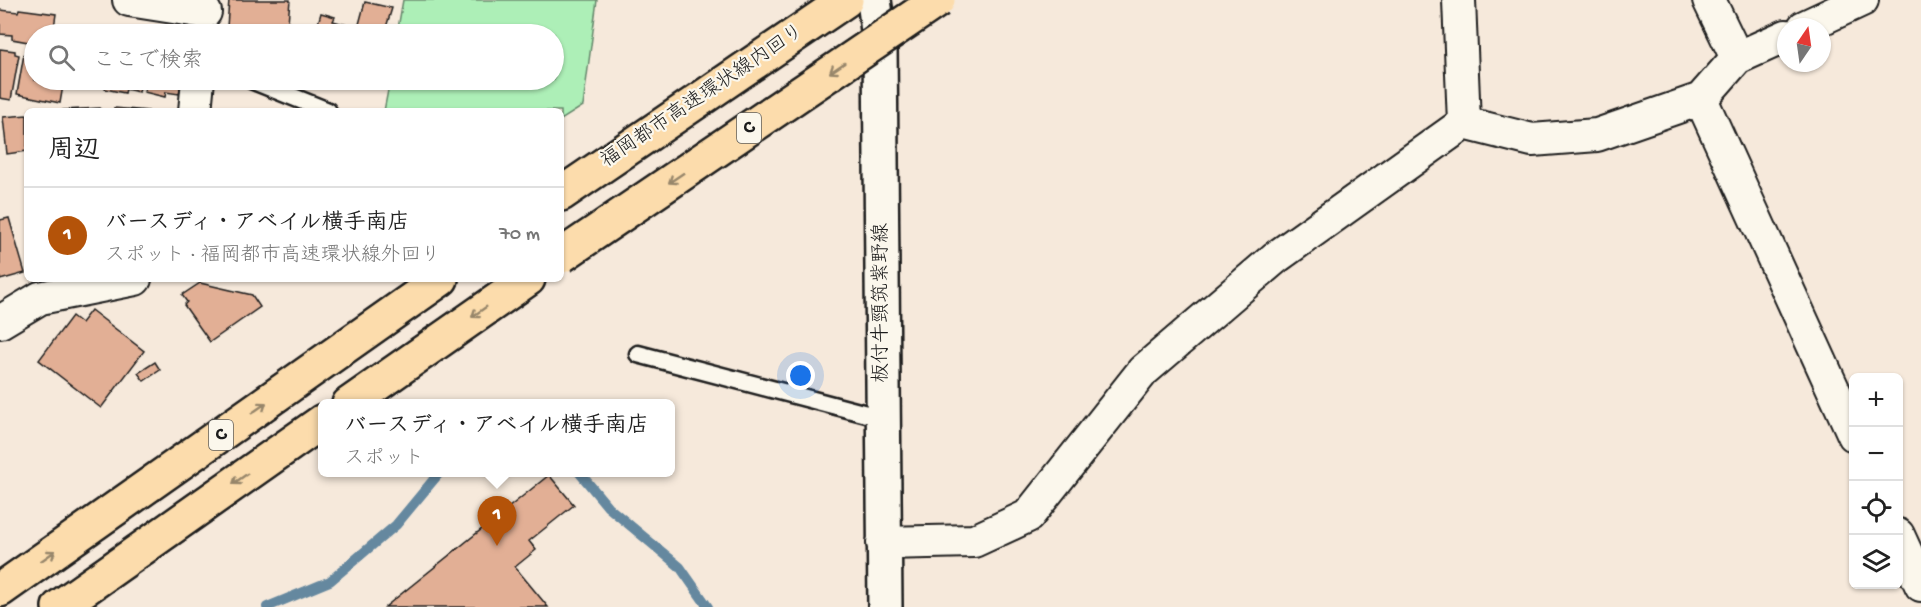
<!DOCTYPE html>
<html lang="ja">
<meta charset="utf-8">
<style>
:root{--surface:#fff;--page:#f6f6f6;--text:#222;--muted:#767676;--line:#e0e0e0;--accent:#b45309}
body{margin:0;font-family:"Gochi Hand","Klee One",sans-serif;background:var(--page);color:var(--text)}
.controls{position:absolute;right:18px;bottom:18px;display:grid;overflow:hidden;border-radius:9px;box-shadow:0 2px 4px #0004}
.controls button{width:54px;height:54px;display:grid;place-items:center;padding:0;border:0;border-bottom:2px solid var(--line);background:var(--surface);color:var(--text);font:30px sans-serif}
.compass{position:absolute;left:1777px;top:18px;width:54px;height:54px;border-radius:50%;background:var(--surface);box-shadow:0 2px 4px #0004;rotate:13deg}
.you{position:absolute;left:801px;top:376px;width:21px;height:21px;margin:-15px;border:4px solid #fff;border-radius:50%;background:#1a73e8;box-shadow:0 0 0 9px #1a73e833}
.badge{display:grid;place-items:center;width:39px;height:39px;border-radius:50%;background:var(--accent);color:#fff;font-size:20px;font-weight:700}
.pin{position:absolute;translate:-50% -50px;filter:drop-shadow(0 2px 3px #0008)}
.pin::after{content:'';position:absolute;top:32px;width:21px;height:18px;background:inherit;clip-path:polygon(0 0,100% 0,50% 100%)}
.popup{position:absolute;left:318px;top:399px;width:357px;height:78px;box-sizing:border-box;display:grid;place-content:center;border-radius:9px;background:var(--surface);filter:drop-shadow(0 2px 4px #0005);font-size:20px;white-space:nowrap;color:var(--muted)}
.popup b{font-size:22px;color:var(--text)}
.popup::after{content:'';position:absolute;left:50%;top:100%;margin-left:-12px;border:12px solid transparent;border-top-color:var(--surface)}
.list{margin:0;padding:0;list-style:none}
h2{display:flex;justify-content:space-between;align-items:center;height:78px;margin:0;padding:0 24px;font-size:26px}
h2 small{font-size:20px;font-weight:400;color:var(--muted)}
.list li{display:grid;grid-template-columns:39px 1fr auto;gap:18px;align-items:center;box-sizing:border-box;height:96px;padding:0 24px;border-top:2px solid var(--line)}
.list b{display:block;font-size:22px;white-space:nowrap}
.list p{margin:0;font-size:20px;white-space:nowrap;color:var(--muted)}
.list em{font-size:20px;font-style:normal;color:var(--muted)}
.icon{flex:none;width:33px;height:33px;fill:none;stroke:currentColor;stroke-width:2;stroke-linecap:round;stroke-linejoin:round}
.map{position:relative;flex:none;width:1921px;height:607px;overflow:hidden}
.search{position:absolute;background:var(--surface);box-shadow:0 2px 4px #0004;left:24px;top:24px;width:540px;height:66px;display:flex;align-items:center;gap:15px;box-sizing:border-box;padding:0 21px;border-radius:33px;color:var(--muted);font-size:22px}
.panel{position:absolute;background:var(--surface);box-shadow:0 2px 4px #0004;left:24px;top:108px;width:540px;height:174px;border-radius:9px}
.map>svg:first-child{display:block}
</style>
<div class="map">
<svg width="1921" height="607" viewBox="0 0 1921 607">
<rect width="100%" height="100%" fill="#f6e9db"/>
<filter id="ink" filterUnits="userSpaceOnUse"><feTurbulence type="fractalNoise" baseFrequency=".0167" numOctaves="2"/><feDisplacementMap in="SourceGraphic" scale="12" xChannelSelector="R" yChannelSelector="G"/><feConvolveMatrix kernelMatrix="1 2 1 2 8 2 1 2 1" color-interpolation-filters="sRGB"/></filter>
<g filter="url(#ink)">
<path fill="#adefb7" stroke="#64866a" stroke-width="1.5" d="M403,0H597L583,106L561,120V111H384L390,80H554V34H397Z"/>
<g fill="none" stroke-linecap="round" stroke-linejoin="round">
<path stroke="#65889f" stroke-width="10" d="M579,472L608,507L680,567L708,607
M267,607L330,581L396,525L440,472"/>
</g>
<path fill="#e2af95" stroke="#1c1c1c" stroke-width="1.5" d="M229,0H290L287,34H239V29L227,27Z
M365,2L392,8L384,34H315L321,13L335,17L333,21L358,28Z
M19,9L56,14L53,34H34V43L12,39V35L0,34V10L18,12Z
M82,31L103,34H81Z
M0,49L15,51V54L19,55L11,100L0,98Z
M24,54L34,56V80H64L60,103L17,94Z
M70,80H103L102,86L88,83V87L69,84Z
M107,80H141L139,92L126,89L125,93L105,89Z
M146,80H182L179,94L166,92L165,97L144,92Z
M344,80H372L370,87Z
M100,108V111H63V110Z
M114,108L149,111H114Z
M27,115V151L7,154L3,117Z
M9,218L25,273L0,280V220Z
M200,283L252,295L260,307L210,342L184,305L187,302L182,295Z
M91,310L144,351L101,408L39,360L72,316L81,323Z
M155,362L160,370L144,381L138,373Z
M549,475L574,505L529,541L536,550L515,567L548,607H385Z"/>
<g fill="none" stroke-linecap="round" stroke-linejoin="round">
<g stroke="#1c1c1c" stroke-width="21">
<path id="service" d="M251,80L328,111
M638,354L882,418"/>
</g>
<g stroke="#1c1c1c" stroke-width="36">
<path id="minor" d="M129,0L205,12
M1459,0L1464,123
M1709,0L1737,58
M1804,27L1862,0
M1701,99L1854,435
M195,111L198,80
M0,322L40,298L135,279
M1898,535L1921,585
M883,543L974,541L1028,516L1143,371L1275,258L1464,123L1532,140L1597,135L1701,99L1737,58L1786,36"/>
</g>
<g stroke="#1c1c1c" stroke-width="38">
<path id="secondary" d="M874,0L880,46L885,607"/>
</g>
<g stroke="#1c1c1c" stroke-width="38">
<path id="motorway" d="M561,194L846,0
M349,404L528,279
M0,590L441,279
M59,607L323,421"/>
</g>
<use href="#service" stroke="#fbf7ec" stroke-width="16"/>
<use href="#minor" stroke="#fbf7ec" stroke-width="32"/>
<use href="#secondary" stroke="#fbf7ec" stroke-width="33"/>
<use href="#motorway" stroke="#fcdcac" stroke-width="33"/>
<g stroke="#1c1c1c" stroke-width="38" stroke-linecap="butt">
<path id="motorway-bridge" d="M561,256L938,0"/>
</g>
<use href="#motorway-bridge" stroke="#fcdcac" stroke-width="33"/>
</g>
<defs><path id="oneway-shaft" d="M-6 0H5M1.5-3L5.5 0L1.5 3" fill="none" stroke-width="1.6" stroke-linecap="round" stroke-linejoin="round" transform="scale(1.5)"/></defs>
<g stroke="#97866b">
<use href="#oneway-shaft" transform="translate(837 68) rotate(146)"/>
<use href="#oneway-shaft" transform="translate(676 178) rotate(146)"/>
<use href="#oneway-shaft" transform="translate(479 312) rotate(145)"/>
<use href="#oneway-shaft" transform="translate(259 408) rotate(-35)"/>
<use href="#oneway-shaft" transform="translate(240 479) rotate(145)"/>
<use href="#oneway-shaft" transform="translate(48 556) rotate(-35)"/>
</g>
</g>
<g text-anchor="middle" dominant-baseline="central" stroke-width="4.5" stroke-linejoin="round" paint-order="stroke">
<g fill="#fbf7ec" stroke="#5f5e5a" stroke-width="1.5">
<rect x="737" y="113" width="24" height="30" rx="4.5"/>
<rect x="209" y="420" width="24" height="30" rx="4.5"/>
</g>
<g font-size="18" font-weight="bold" fill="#1c1c1c">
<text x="749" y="128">C</text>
<text x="221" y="435">C</text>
</g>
<g font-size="20" fill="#1c1c1c" stroke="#fbf7ec">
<text transform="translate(703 97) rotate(-34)">福岡都市高速環状線内回り</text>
<text transform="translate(882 303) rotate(-90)">板付牛頸筑紫野線</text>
</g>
</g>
</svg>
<div class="controls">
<button>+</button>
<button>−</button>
<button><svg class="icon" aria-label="locate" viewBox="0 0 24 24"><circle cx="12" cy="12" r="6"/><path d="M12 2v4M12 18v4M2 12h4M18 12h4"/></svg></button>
<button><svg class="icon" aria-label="layers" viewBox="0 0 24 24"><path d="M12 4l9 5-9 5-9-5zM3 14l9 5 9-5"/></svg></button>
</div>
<svg class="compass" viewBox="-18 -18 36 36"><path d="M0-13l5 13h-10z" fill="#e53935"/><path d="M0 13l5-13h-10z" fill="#767676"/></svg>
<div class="you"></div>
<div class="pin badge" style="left:497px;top:546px">1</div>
<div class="popup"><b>バースディ・アベイル横手南店</b>スポット</div>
<div class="search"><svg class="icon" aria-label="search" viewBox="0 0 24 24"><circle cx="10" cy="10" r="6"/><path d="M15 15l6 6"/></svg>ここで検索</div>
<section class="panel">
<h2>周辺<small></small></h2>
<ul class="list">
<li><span class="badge">1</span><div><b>バースディ・アベイル横手南店</b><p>スポット · 福岡都市高速環状線外回り</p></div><em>70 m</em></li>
</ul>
</section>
</div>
